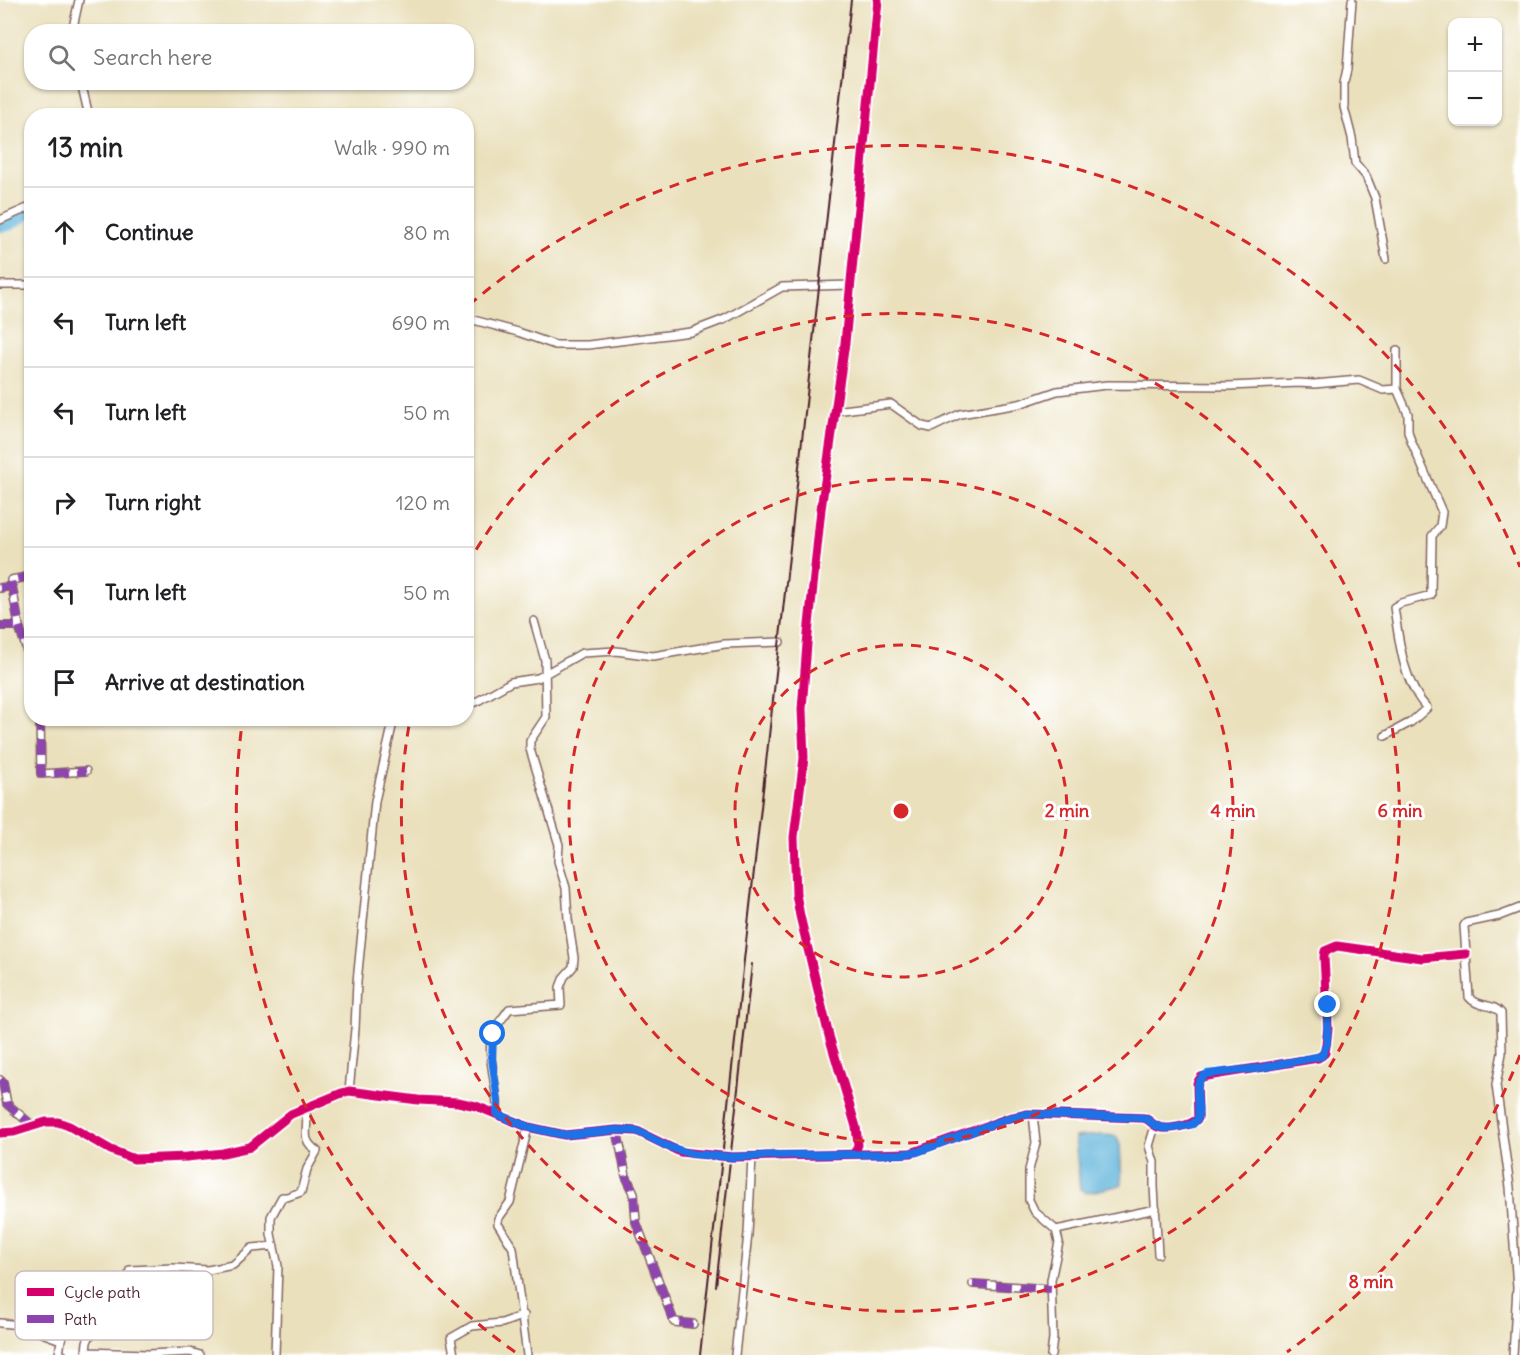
<!DOCTYPE html>
<meta charset="utf-8">
<style>
:root{--surface:#fff;--page:#f2f2f2;--text:#202124;--muted:#757577;--line:#e0e0e0}
body{margin:0;font-family:Delius,sans-serif;background:var(--page);color:var(--text)}
.controls{position:absolute;right:18px;top:18px;display:grid;overflow:hidden;border-radius:12px;box-shadow:0 2px 4px #0004}
.controls button{width:54px;height:54px;display:grid;place-items:center;padding:0;border:0;border-bottom:2px solid var(--line);background:var(--surface);color:var(--text);font:30px sans-serif}
.stop{position:absolute;width:18px;height:18px;margin:-14px;border:4px solid #1a73e8;border-radius:50%;background:#fff}
.stop.end{background:#1a73e8;border-color:#fff;box-shadow:0 2px 6px #0008}
.list{margin:0;padding:0;list-style:none}
h2{display:flex;justify-content:space-between;align-items:center;height:78px;margin:0;padding:0 24px;font-size:26px}
h2 small{font-size:20px;font-weight:400;color:var(--muted)}
.list li{display:grid;grid-template-columns:39px 1fr auto;gap:18px;align-items:center;box-sizing:border-box;height:90px;padding:0 24px;border-top:2px solid var(--line)}
.list b{display:block;font-size:22px;white-space:nowrap}
.list em{font-size:20px;font-style:normal;color:var(--muted)}
.icon{flex:none;width:33px;height:33px;fill:none;stroke:currentColor;stroke-width:2;stroke-linecap:round;stroke-linejoin:round}
.map{position:relative;flex:none;width:1520px;height:1355px;overflow:hidden}
.search{position:absolute;background:var(--surface);box-shadow:0 2px 4px #0004;left:24px;top:24px;width:450px;height:66px;display:flex;align-items:center;gap:15px;box-sizing:border-box;padding:0 21px;border-radius:24px;color:var(--muted);font-size:22px}
.panel{position:absolute;background:var(--surface);box-shadow:0 2px 4px #0004;left:24px;top:108px;width:450px;height:618px;border-radius:24px}
.map>svg:first-child{display:block}
</style>
<div class="map">
<svg width="1520" height="1355" viewBox="0 0 1520 1355">
<rect width="100%" height="100%" fill="#fff"/>
<filter id="ink" filterUnits="userSpaceOnUse"><feTurbulence type="fractalNoise" baseFrequency=".0167" numOctaves="2"/><feDisplacementMap in="SourceGraphic" scale="12" xChannelSelector="R" yChannelSelector="G"/><feConvolveMatrix kernelMatrix="1 2 1 2 8 2 1 2 1" color-interpolation-filters="sRGB"/></filter>
<filter id="wash" filterUnits="userSpaceOnUse"><feTurbulence type="fractalNoise" baseFrequency=".008" numOctaves="4" result="noise"/><feDisplacementMap in="SourceGraphic" scale="24" xChannelSelector="R" yChannelSelector="G"/><feGaussianBlur stdDeviation="1.35" result="paint"/><feColorMatrix in="noise" values="0 0 0 0 0 0 0 0 0 0 0 0 0 0 0 0 0 1.4 0 .05"/><feComposite in="paint" operator="in"/></filter>
<g filter="url(#wash)">
<rect width="100%" height="100%" fill="#eae0bc"/>
<path fill="#5db4da" stroke="#546a82" stroke-width="1.5" d="M1100,1135L1116,1136L1120,1145L1122,1185L1086,1193L1080,1189L1075,1137Z"/>
<g fill="none" stroke-linecap="round" stroke-linejoin="round">
<path stroke="#5db4da" stroke-width="8" d="M0,226L9,225L32,211"/>
<path stroke="#5db4da" stroke-width="12" d="M0,226L9,225L32,211"/>
</g>
</g>
<g filter="url(#ink)">
<g fill="none" stroke-linecap="round" stroke-linejoin="round">
<g stroke="#82635e" stroke-width="10">
<path id="minor" d="M1352,0L1347,69L1344,83V107L1352,138L1355,163L1366,176L1375,198L1386,259
M72,32L79,0
M81,82L89,116
M0,220L32,206
M0,285H32
M466,318L518,332L555,345H588L691,332L725,319L782,287L851,285
M466,332L468,319
M835,411L891,404L922,426L931,428L960,414L1019,404L1057,391L1107,385L1229,386L1299,383L1314,384L1359,380L1383,390L1397,389
M32,576L11,580L19,626L32,666
M0,588L12,586
M0,626H19
M466,703L476,702L511,682L538,678L582,653L616,651L653,656L725,644L780,642
M40,718L41,774L86,771
M1385,736L1411,722L1427,708C1403,683 1399,640 1394,607L1401,603L1431,595L1432,536L1440,526L1442,512L1411,441L1408,431V414L1397,389V350
M0,1080L3,1083L7,1104L33,1126
M349,1091L355,1029L357,982L375,801L394,718
M497,1114C499,1090 485,1055 493,1033C496,1025 504,1017 509,1009L561,1005L560,987L564,977L573,967L574,958L568,919L566,888L558,861L559,845L530,749V741L546,717L545,660L534,621
M1033,1114L1036,1143L1029,1170V1200L1035,1212L1056,1230L1059,1242L1051,1280L1053,1338L1051,1355
M1155,1126L1149,1146L1154,1162V1187L1158,1254
M617,1130L626,1176L634,1193L636,1222L674,1322L693,1324
M0,1133L14,1132L46,1122H58L69,1126L111,1150L134,1159L187,1157L223,1153L250,1147L291,1114L342,1093L349,1091L418,1100L458,1102L476,1106L528,1127L565,1135L617,1130L637,1131L680,1152L732,1157L911,1153L1009,1118L1028,1114L1144,1118C1150,1120 1151,1123 1156,1126C1165,1131 1192,1126 1198,1118L1197,1083L1201,1077L1318,1058L1325,1053L1328,1028L1324,957L1325,951L1337,946L1422,958L1466,954
M854,1154L858,1145L856,1127L829,1036L800,916L796,894L794,837L804,758L802,709L807,644L821,509L845,343L878,0
M1056,1230L1156,1209
M973,1284L1051,1289
M0,1323L20,1325L61,1340
M86,1352L87,1342L96,1321
M63,1355L59,1354L61,1340L69,1313L96,1321L106,1309H124L130,1270L173,1268L208,1270L233,1265L252,1248L274,1246
M85,1355L86,1352L148,1354L190,1352L200,1355
M275,1355L278,1266L271,1234V1217L282,1197H287L301,1192L307,1169L317,1151C298,1138 311,1128 305,1109
M454,1355L451,1338L472,1326L502,1323L524,1315
M527,1355L513,1248L498,1224V1219L510,1202L528,1127
M735,1355L748,1234L752,1157
M1513,1355L1517,1288L1510,1187L1496,1085L1502,1053L1501,1013C1494,1003 1477,1008 1469,997L1464,926L1466,923L1499,916L1520,908"/>
</g>
<use href="#minor" stroke="#fff" stroke-width="7"/>
<path stroke="#4a1f2b" stroke-width="2" d="M716,1286L752,964
M700,1355L851,0"/>
<path stroke="#8e44ad" stroke-width="8" stroke-dasharray="15 8" stroke-linecap="butt" d="M32,576L11,580L19,626L32,666
M0,588L12,586
M0,626H19
M40,718L41,774L86,771
M0,1080L3,1083L7,1104L33,1126
M617,1130L626,1176L634,1193L636,1222L674,1322L693,1324
M973,1284L1051,1289"/>
<g stroke="#fff" stroke-width="13">
<path id="cycleway" d="M0,1133L14,1132L46,1122H58L69,1126L111,1150L134,1159L187,1157L223,1153L250,1147L291,1114L342,1093L349,1091L418,1100L458,1102L476,1106L528,1127L565,1135L617,1130L637,1131L680,1152L732,1157L911,1153L1009,1118L1028,1114L1144,1118C1150,1120 1151,1123 1156,1126C1165,1131 1192,1126 1198,1118L1197,1083L1201,1077L1318,1058L1325,1053L1328,1028L1324,957L1325,951L1337,946L1422,958L1466,954
M854,1154L858,1145L856,1127L829,1036L800,916L796,894L794,837L804,758L802,709L807,644L821,509L845,343L878,0"/>
</g>
<use href="#cycleway" stroke="#d6006c" stroke-width="9"/>
</g>
</g>
<g fill="none" stroke-linecap="round" stroke-linejoin="round" filter="url(#ink)">
<path stroke="#1a73e8" stroke-width="8" d="M493,1034L492,1059L498,1102L497,1114L528,1127L565,1135L617,1130L637,1131L669,1147L692,1154L732,1157L782,1155L901,1154L917,1152L1009,1118L1028,1114L1144,1118C1150,1120 1152,1124 1157,1126C1166,1131 1183,1126 1193,1124L1198,1118C1201,1103 1190,1082 1207,1074L1260,1068L1322,1056L1327,1043L1328,1005"/>
</g>
<g fill="none" stroke="#d62828" stroke-width="3" stroke-dasharray="10 8">
<circle cx="901" cy="811" r="166"/>
<circle cx="901" cy="811" r="332"/>
<path d="M467 565A499 499 0 1 1 410 720"/>
<path d="M1520 1055A665 665 0 0 1 1287 1352M515 1352A665 665 0 0 1 242 724M469 305A665 665 0 0 1 1520 567"/>
</g>
<rect x="15" y="1271" width="198" height="69" rx="9" fill="#fff" stroke="#c9bcbf" stroke-width="1.5"/>
<rect x="27" y="1288" width="27" height="8" fill="#d6006c"/>
<rect x="27" y="1315" width="27" height="8" fill="#8e44ad"/>
<g font-size="16" fill="#4a1f2b">
<text x="64" y="1298">Cycle path</text>
<text x="64" y="1325">Path</text>
</g>
<circle cx="901" cy="811" r="9" fill="#d62828" stroke="#fff" stroke-width="3"/>
<g font-size="18" text-anchor="middle" font-weight="bold" fill="#d62828" stroke="#fff" stroke-width="6" stroke-linejoin="round" paint-order="stroke">
<text x="1067" y="817">2 min</text>
<text x="1233" y="817">4 min</text>
<text x="1400" y="817">6 min</text>
<text x="1371" y="1288">8 min</text>
</g>
</svg>
<div class="controls">
<button>+</button>
<button>−</button>
</div>
<div class="stop" style="left:493px;top:1034px"></div>
<div class="stop end" style="left:1328px;top:1005px"></div>
<div class="search"><svg class="icon" aria-label="search" viewBox="0 0 24 24"><circle cx="10" cy="10" r="6"/><path d="M15 15l6 6"/></svg>Search here</div>
<section class="panel">
<h2>13 min<small>Walk · 990 m</small></h2>
<ul class="list">
<li><svg class="icon" aria-label="ahead" viewBox="0 0 24 24"><path d="M12 20V5M6 11l6-6 6 6"/></svg><div><b>Continue</b></div><em>80 m</em></li>
<li><svg class="icon" aria-label="left" viewBox="0 0 24 24"><path d="M17 20v-9H6M10 6l-5 5 5 5"/></svg><div><b>Turn left</b></div><em>690 m</em></li>
<li><svg class="icon" aria-label="left" viewBox="0 0 24 24"><path d="M17 20v-9H6M10 6l-5 5 5 5"/></svg><div><b>Turn left</b></div><em>50 m</em></li>
<li><svg class="icon" aria-label="right" viewBox="0 0 24 24"><path d="M7 20v-9h11M14 6l5 5-5 5"/></svg><div><b>Turn right</b></div><em>120 m</em></li>
<li><svg class="icon" aria-label="left" viewBox="0 0 24 24"><path d="M17 20v-9H6M10 6l-5 5 5 5"/></svg><div><b>Turn left</b></div><em>50 m</em></li>
<li><svg class="icon" aria-label="arrive" viewBox="0 0 24 24"><path d="M6 21V4h12l-3 4 3 4H6"/></svg><div><b>Arrive at destination</b></div></li>
</ul>
</section>
</div>
